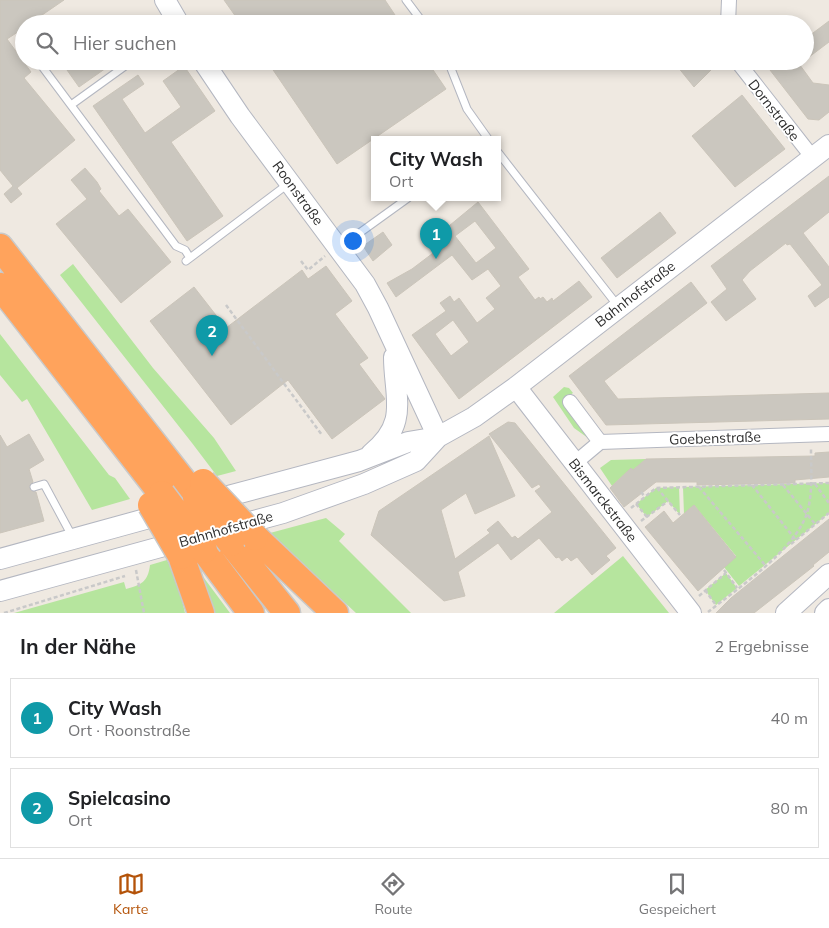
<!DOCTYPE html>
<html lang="de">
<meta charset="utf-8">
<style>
:root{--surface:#fff;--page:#f2f2f2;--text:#202124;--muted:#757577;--line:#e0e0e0;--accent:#b45309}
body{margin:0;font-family:Mulish,sans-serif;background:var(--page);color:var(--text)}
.you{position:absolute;left:352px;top:240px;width:18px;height:18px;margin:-12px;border:4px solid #fff;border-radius:50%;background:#1a73e8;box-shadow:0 0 0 8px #1a73e833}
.badge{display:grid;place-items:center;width:32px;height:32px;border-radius:50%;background:var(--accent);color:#fff;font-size:16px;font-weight:700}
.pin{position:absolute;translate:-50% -41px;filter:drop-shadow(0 1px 2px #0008)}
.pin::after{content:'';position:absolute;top:26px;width:18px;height:15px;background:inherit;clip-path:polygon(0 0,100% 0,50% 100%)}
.popup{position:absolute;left:371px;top:136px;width:130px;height:65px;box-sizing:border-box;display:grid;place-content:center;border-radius:0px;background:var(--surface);filter:drop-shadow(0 1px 4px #0005);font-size:16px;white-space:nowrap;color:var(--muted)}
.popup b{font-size:19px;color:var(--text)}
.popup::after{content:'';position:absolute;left:50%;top:100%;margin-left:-10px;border:10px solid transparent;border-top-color:var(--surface)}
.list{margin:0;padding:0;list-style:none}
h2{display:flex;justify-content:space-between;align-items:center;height:65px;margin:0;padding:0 20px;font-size:21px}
h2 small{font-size:16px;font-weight:400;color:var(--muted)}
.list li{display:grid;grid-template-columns:32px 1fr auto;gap:15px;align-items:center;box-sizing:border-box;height:80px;margin:0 10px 10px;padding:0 10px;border:1px solid var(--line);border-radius:0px}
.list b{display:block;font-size:19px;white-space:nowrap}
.list p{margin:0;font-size:16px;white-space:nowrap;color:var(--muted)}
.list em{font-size:16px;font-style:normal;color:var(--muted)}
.icon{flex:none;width:28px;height:28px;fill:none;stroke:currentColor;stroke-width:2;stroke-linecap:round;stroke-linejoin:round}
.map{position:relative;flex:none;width:829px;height:613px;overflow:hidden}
.search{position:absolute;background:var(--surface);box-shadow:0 2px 12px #0003;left:15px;right:15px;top:15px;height:55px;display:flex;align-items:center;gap:12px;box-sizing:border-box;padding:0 18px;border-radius:28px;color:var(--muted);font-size:19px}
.sheet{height:245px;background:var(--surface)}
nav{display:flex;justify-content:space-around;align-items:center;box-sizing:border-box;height:70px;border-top:1px solid var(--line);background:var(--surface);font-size:14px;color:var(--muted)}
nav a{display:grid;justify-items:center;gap:2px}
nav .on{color:var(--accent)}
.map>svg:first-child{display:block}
</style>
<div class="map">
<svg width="829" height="613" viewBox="0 0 829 613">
<rect width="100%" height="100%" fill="#efe9e1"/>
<path fill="#b6e59e" d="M73,264L153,368L214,438L236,471L217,476L192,443L60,275Z
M0,334L109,475L115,478L130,499L92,510L27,399L22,402L0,375Z
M564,387L569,388L573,393L564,399L588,438L574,428L553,397Z
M646,459L633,470L631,468L612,486L600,468L611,460Z
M829,483V513L739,586L724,567L736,556L694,505L684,514L683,487Z
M679,487L680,515L668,501L647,517L636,504L656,488Z
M326,518L345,534L339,541L411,613H356L270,533Z
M623,556L669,613H554Z
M167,560C176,578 181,594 185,613H14L124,582L126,589C141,585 148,582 150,565Z
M726,573L737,588L716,605L705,590Z
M201,574L230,613H208Z"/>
<path fill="#cbc7bf" stroke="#cbc5ba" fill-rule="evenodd" d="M0,0H64L29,24H24V28L7,39L31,72L24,78L75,140L17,188L22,194L11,203L4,194L13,186L0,170Z
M224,0H385L401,24H241Z
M829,21V42L805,60V39Z
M80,61H116L79,87L67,70Z
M267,61H427L446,89L337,164Z
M673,61H710L711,70L694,87Z
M763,61H797L813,83L829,85V112L819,120L808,119Z
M184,66L215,111L171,142L223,216L187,241L93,106L138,75L144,84L122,99L145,133L181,107L163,81Z
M742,95L785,149L735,187L692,136Z
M85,168L97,182L101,189L99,191L119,216L128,209L171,262L121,303L56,224L87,199L71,180Z
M829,176V212L803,233L829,267V297L815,307L808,296L822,285L790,244L787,245L786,243L750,271L742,280L756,299L726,321L711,302L727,289L711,266Z
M478,202L529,269L518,277L535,300L539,297L540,299L543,297L547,302L552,298L553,301L579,281L592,297L459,399L412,335L446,311L440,303L450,296L454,302L459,298L477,323L495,309L486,298L501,286L488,269L472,280L452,255L396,297L387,283L412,269L445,244L438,235ZM475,221L496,248L476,263L455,236ZM453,320L469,342L451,356L435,334Z
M660,212L676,233L617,278L601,258Z
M383,232L392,245L373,261L363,246Z
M326,266L352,301L335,314L368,358L359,364L385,399L332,439L288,380L231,425L150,321L194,287L226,328L302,270L308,279Z
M691,282L707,303L604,381L618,399L829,393V419L606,425L569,376Z
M508,422L515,423L616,548L606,556L610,560L592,575L577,557L571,561L567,557L562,561L559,557L556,558L539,538L511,560L498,543L458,572L465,596L444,601L371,535L379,511L489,436L515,496L475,514L466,493L441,510L455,559L490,533L487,530L498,521L512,538L515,536L518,539L552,512L535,491L541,487L539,484L532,488L489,434Z
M29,434L44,460L29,469L33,482L29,486L31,491L36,492L44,521L0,533V435L7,447Z
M829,452V477L795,480V483L697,485V482H656L624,507L610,488L631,468L633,470L646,459L815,456V453Z
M694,505L736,557L698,591L645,527L664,511L673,523Z
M829,519V552L813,565L814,566L754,613H716L731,598Z"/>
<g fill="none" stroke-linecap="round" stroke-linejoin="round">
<g stroke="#b4b7c1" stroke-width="9">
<path id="lane" d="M406,0L424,24
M22,39L24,42
M38,61L176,246L185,250L190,258
M448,61L467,109L489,140
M71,105L132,61
M497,151L618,306
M340,247L408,198
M186,261L288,184
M34,487L44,484L72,536"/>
</g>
<g stroke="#b4b7c1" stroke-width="16">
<path id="street" d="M728,24L729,0
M737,61L813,158
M570,402L600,442
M575,463L600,442L829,434"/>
</g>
<g stroke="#b4b7c1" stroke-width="22">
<path id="secondary" d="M165,0L179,24
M203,61L240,116L365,284L378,308L438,437
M516,387L691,613
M371,454C410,423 394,397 394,357
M206,502L359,461L408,442L438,437
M231,527L283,513L364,484L416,461L438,437L474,417L516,387L829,145
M0,559L171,512
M0,591L186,540
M786,613L829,574
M825,613L829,609"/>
</g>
<g stroke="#c9c9c9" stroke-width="29">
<path id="highway" d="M0,247L188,487
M0,286L162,494
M255,537L335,613
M231,543L287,613
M204,550L251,613
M181,556L201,613"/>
</g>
<path stroke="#c9c9c9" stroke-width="2.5" stroke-dasharray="4 2.5" stroke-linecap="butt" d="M301,261L308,270L325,256
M226,305L322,435
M815,484L829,503
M752,485L795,539
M783,485L815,524
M699,487L765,565
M657,488L680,515
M641,492L645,497
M636,504L647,517
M631,508L656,488L829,483
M641,521L668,501
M791,544L829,513
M136,570L144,613
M724,570L737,588
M705,590L716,605
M699,596L726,573
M708,612C738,588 795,550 807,513C813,493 811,470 811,449
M4,613L125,576"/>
<use href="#lane" stroke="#fff" stroke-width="7"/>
<use href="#street" stroke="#fff" stroke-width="14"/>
<use href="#secondary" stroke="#fff" stroke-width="20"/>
<use href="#highway" stroke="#ffa35c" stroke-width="26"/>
<g stroke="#c9c9c9" stroke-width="29" stroke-linecap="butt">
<path id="highway-bridge" d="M203,482L255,537
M162,494L204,550
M196,498L231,543
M151,505L181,556"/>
</g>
<use href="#highway-bridge" stroke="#ffa35c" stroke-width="26"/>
</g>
<g text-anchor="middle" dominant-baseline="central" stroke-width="4" stroke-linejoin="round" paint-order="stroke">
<g font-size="14" fill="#2e2e2e" stroke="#fff">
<text transform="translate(774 110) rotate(52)">Dornstraße</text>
<text transform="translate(298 193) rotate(54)">Roonstraße</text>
<text transform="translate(635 294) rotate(-38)">Bahnhofstraße</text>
<text transform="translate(715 438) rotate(-2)">Goebenstraße</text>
<text transform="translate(603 500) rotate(52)">Bismarckstraße</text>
<text transform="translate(226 529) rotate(-16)">Bahnhofstraße</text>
</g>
</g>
</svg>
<div class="you"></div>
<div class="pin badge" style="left:436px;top:259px;background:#0f9aa8">1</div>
<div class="popup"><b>City Wash</b>Ort</div>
<div class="pin badge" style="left:212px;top:356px;background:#0f9aa8">2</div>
<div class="search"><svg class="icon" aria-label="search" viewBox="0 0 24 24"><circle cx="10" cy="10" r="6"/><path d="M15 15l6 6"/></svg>Hier suchen</div>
</div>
<section class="sheet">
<h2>In der Nähe<small>2 Ergebnisse</small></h2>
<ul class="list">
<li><span class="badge" style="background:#0f9aa8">1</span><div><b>City Wash</b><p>Ort · Roonstraße</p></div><em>40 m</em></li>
<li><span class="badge" style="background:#0f9aa8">2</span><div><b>Spielcasino</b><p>Ort</p></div><em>80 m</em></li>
</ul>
</section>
<nav>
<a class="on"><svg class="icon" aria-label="map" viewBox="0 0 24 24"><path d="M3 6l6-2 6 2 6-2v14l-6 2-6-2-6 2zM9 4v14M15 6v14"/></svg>Karte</a>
<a><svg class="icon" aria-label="directions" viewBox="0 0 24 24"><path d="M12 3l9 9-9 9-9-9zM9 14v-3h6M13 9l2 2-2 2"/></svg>Route</a>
<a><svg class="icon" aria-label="saved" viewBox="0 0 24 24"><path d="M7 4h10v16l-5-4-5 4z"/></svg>Gespeichert</a>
</nav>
